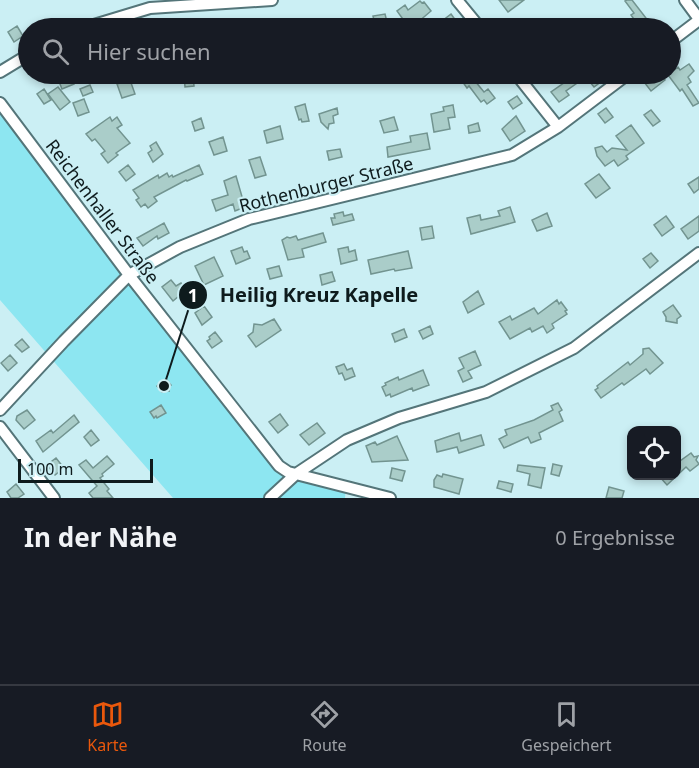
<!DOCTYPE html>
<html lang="de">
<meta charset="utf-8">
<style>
:root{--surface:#171b24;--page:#242831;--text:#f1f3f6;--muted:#9ea1a6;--line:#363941;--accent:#ea580c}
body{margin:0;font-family:"Noto Sans",sans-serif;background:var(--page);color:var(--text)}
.controls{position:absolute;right:18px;bottom:18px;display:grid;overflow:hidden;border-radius:12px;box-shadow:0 3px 9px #0003}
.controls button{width:54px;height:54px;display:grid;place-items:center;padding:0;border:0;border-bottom:2px solid var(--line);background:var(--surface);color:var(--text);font:30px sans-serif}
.scale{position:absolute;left:18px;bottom:15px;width:135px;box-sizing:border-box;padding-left:6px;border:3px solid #0e1b1d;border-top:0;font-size:16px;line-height:21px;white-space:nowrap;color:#0e1b1d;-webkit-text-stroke:4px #cbeff4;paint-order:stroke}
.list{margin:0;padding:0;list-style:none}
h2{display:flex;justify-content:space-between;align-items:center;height:78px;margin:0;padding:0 24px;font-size:26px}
h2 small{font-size:20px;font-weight:400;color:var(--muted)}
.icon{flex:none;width:33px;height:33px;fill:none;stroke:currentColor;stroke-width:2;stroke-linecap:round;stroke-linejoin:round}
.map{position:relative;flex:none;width:699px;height:498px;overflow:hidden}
.search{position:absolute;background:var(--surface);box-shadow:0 3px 9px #0003;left:18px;right:18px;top:18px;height:66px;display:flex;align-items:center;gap:15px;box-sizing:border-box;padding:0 21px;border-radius:33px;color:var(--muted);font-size:22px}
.sheet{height:186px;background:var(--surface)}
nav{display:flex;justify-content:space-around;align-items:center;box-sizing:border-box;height:84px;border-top:2px solid var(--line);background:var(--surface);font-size:16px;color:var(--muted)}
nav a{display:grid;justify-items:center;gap:3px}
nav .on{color:var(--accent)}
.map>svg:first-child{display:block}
</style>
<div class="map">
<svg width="699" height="498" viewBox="0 0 699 498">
<rect width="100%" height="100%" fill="#cbeff4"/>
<path fill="#8de6f1" d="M0,102L278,466L346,487L345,498H173L0,300Z"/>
<path fill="#aacdc9" stroke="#729490" stroke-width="1.5" d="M499,0H524L508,12Z
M627,0H632L649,22L652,20L659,28H640L631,15L634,13L625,1Z
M420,1L422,3L424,2L431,11L411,28H406L403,23L405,22L397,11L405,5L408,10Z
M385,14L388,26L384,28H351V25L374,20L373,16Z
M451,14L459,25L454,28H433Z
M17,26L23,36L14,42L8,32Z
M689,64L694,71L688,77L691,82L687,85L699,103L693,106L682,89L680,91L668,75L678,67L680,70Z
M70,74L74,84L62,89L58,79Z
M184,74H193L194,86L185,87Z
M236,74H247L248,80L237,81Z
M472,74H484L475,81L484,92L488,89L495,98L487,104L484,100L481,102L469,86L467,88L462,81Z
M563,74H590L566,91L569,95L559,102L551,92L568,80Z
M655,74H660L665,80L651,91L644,82Z
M597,75L602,81L594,87L589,81Z
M130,80L135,94L122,98L117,84Z
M90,85L93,92L83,96L80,89Z
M58,87L70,102L60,110L48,94Z
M44,89L51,100L44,104L37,94Z
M517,96L522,103L513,109L508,102Z
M84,99L89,112L78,116L73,103Z
M305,104L309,121L302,122L301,119L299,120L295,107Z
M453,105L455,117L448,118L450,129L434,132L431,114L444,111L443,107Z
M337,108L338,114L333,116L334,123L329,124L328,129L321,122L319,114Z
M606,108L613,117L605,123L598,114Z
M651,110L660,121L653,126L644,115Z
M516,116L525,131L510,141L502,129Z
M110,117L112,121L117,117L122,125L117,128L130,143L116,153L118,155L108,163L101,154L105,151L95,139L92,141L86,134Z
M394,117L398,130L384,133L380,121Z
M201,118L204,128L195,131L192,122Z
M478,123L480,131L469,133L468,126Z
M631,125L644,143L626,156L628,159L618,166L614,160L605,166L597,156L595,148L602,146L607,152L612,148L627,150L616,136Z
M280,126L283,139L267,143L264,131Z
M427,133L430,149L388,157L387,147L411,142L410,136Z
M223,137L227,151L214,155L209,142Z
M156,142L163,154L153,162L148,153L152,150L150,146Z
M340,149L342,157L329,160L327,151Z
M260,157L266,175L255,178L249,160Z
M128,165L135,174L126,181L119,172Z
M199,165L203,174L187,181L186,180L154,197L157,201L148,208L145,204L141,207L136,200L139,198L133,190L158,175L159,178L167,173L169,177L172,175L173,177Z
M599,174L610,188L596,198L585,184Z
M236,176L245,207L235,211L233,204L216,211L212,200L228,195L224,181Z
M699,177V189L694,193L688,184Z
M510,207L515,222L471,234L467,218L480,215L481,220L500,216L498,211Z
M343,212L344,216L352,214L354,220L333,225L331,218H335L334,214Z
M547,213L552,226L537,231L532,220Z
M666,216L674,227L662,236L654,225Z
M699,216V231L688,239L681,229Z
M164,223L169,233L158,239L157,236L143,246L137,238Z
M432,226L434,238L422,240L420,228Z
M323,233L326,242L302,249L304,257L288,260L282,240L287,237L290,238L296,236L298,240Z
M242,247L244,252L247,251L250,258L236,264L231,251Z
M348,247L349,252L355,250L357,260L341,264L338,249Z
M408,251L412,268L395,271L394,269L371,274L368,260Z
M651,253L658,261L650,268L643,259Z
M214,257L223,276L204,285L195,266Z
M279,266L282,276L270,279L267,269Z
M332,272L335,281L322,285L320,275Z
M171,280L176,286L181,283L186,290L173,301L162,287Z
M478,291L484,304L468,313L463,302Z
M557,300L559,304L561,302L567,310L565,311L567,314L552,324L554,328L547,333L543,326L532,332L530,328L510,339L499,322L510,316L512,320L534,308L538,314Z
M673,305L681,316L677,319V323L666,321V317L663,312Z
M204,306L212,317L202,325L195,313Z
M274,319L281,330L256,347L248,336L253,332L254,324L262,325Z
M430,326L433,334L423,339L419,331Z
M404,329L407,337L395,342L392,334Z
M215,332L222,341L212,348L207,341L210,339L209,337Z
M22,339L29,347L22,352L15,345Z
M649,348L663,363L650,374L646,369L624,385L622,383L601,398L595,390L598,388L597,386L628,362L630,365L643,354V349Z
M475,351L481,365L468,371L472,378L463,382L458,371L464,368L459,358Z
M10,355L17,363L8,371L1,363Z
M344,364L347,370L352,368L355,376L345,380L342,373L339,374L336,367Z
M423,370L429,385L413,391L412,388L391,397L390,394L386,396L382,387L386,385L385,383L398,377L399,380Z
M166,379L171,385L168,387L169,391L165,390L162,392L157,386Z
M558,403L562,410L559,412L563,421L539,433L541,439L531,443L528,437L504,448L499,439L507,435L505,430L534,420L553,410L551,406Z
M161,405L166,413L157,418L156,416L154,418L150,412Z
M27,410L35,420L24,429L16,420L17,416Z
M280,414L288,425L278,433L269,422Z
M74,415L79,422L43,452L36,441L51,430L53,433Z
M317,423L325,433L309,445L300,435Z
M91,430L99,440L91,446L84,437Z
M459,433L461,441L481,435L484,445L459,453L457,447L437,452L435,441Z
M397,436L408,460L372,462L366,446L375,442L377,445Z
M691,453L694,457L698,456L696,460L699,464L690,471L686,467L667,485L659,476H676V464Z
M107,456L114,464L102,474L103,476L100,478L109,489L107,491L113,498H93L89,493L97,486L79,465L86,460L93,468Z
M56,458L64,468L55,475L47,465Z
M553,464L562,466L559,476L551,474Z
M518,465L545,468L541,488L528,485L530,474L517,471Z
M392,468L405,471L402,481L390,478Z
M443,474L463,479L459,494L434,487V480L437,475L442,477Z
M499,481L513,484L511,492L497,488Z
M16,484L24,494L18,498H11L7,492Z
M609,487L624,491L622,498H606Z"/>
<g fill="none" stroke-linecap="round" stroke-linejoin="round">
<g stroke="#547579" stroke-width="14">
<path id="street" d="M457,0L480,28
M685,0L699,19
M84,28L150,8L272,0
M670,42L699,20
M0,72L28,55
M516,74L558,127
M0,103L129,275L279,466L288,472L390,498
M0,410L64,341L129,275L180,247L249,219L512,155L558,127L628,74
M0,427L54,498
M270,498L296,474L347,440L399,418L486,392L574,348L699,253"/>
</g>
<use href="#street" stroke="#fff" stroke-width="10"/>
</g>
<g text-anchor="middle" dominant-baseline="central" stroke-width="4.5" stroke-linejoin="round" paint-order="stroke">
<g font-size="18" fill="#0e1b1d" stroke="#cbeff4">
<text transform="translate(326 184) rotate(-14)">Rothenburger Straße</text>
<text transform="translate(103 211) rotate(53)">Reichenhaller Straße</text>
</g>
</g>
<path fill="none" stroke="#0e1b1d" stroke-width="2" d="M164 386L193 295"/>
<g fill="#0e1b1d" stroke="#cbeff4" stroke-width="2">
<circle cx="164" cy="386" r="6"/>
<circle cx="193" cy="295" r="15"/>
</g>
<g font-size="18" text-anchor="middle" font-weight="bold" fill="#fff">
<text x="193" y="302">1</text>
</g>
<g font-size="20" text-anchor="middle" font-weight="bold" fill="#0e1b1d" stroke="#cbeff4" stroke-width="4.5" stroke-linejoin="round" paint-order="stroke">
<text x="319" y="302">Heilig Kreuz Kapelle</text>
</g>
</svg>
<div class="controls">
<button><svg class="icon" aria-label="locate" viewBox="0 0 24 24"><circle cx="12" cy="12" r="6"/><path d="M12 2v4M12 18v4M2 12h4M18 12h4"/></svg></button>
</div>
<div class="scale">100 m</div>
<div class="search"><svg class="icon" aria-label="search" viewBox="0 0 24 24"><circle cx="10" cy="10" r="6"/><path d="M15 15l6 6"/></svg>Hier suchen</div>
</div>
<section class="sheet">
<h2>In der Nähe<small>0 Ergebnisse</small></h2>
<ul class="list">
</ul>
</section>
<nav>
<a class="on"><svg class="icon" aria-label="map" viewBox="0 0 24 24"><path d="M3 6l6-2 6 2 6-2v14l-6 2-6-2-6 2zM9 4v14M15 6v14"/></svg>Karte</a>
<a><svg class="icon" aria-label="directions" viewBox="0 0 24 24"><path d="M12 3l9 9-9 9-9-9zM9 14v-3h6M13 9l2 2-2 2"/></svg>Route</a>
<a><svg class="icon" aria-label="saved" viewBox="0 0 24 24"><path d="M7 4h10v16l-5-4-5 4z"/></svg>Gespeichert</a>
</nav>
